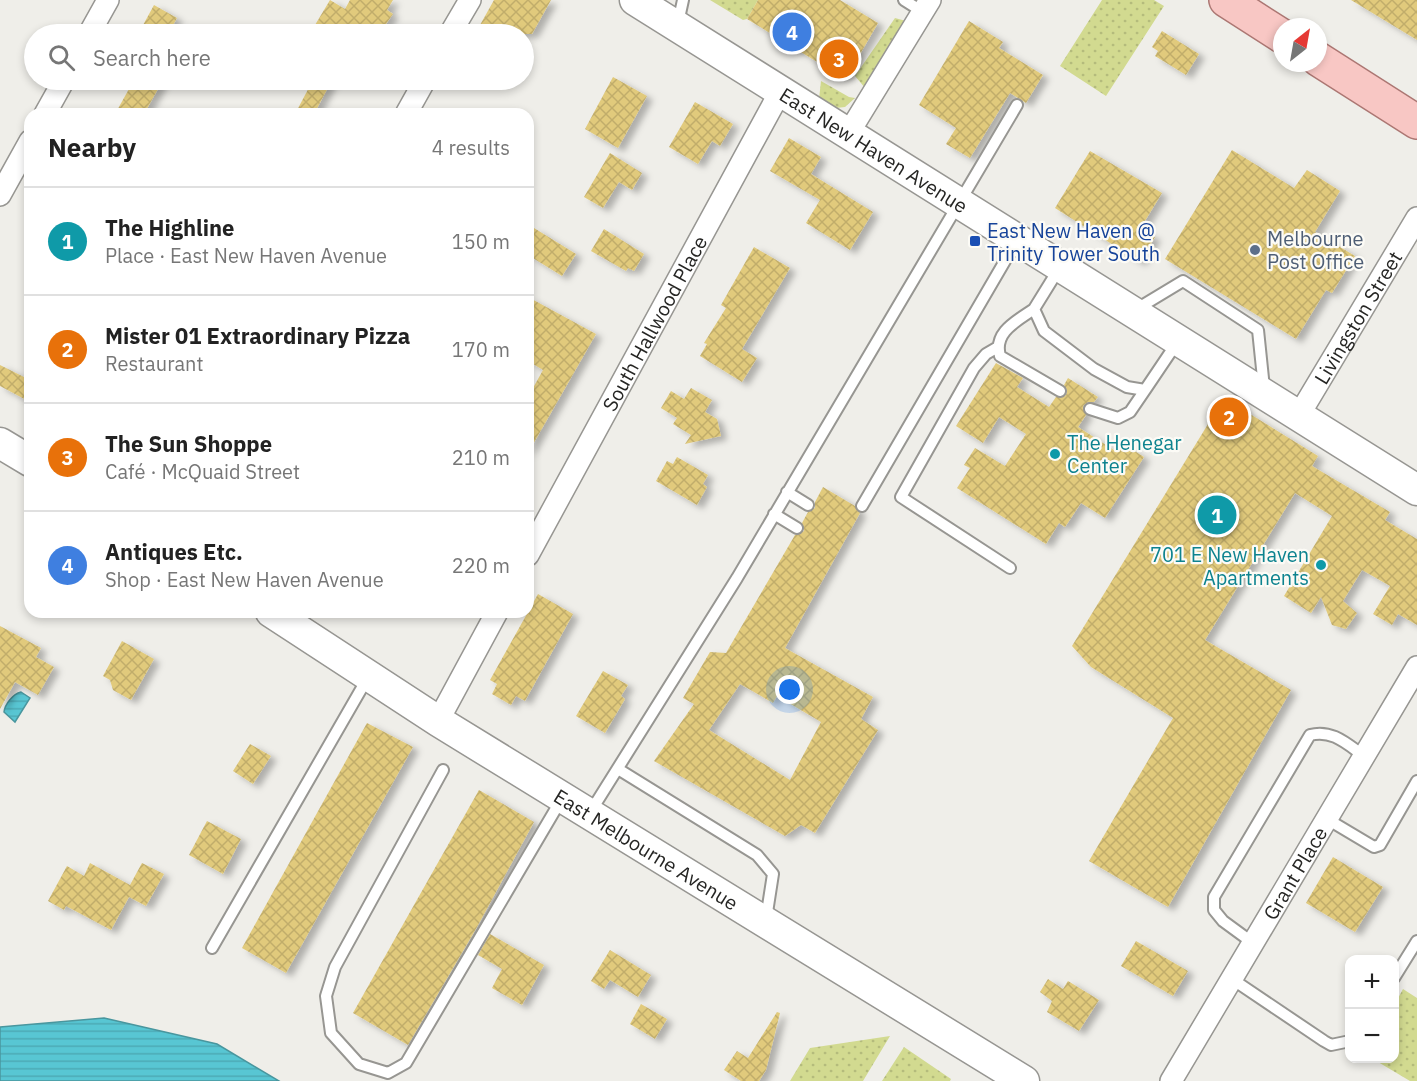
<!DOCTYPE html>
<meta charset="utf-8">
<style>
:root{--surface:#fff;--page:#f2f2f2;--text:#222;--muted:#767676;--line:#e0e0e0;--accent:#0b8043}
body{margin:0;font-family:"IBM Plex Sans",sans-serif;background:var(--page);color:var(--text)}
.controls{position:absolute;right:18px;bottom:18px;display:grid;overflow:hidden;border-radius:12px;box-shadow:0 3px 9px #0003}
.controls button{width:54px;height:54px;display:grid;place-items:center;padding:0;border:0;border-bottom:2px solid var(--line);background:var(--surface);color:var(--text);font:30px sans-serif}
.compass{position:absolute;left:1273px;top:18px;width:54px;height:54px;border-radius:50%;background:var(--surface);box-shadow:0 3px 9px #0003;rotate:31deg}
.you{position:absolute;left:790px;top:690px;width:21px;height:21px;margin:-15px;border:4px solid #fff;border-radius:50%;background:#1a73e8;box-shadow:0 0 0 9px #1a73e833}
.badge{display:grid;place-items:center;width:39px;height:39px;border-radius:50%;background:var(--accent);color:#fff;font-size:20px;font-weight:700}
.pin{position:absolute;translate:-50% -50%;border:3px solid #fff;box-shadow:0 2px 6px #0006}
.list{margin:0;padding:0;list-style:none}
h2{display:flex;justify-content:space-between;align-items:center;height:78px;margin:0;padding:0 24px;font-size:26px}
h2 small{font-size:20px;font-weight:400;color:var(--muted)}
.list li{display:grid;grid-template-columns:39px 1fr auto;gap:18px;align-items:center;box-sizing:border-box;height:108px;padding:0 24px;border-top:2px solid var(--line)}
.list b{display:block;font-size:22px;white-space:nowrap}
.list p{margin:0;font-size:20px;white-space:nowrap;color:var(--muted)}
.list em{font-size:20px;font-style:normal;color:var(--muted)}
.icon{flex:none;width:33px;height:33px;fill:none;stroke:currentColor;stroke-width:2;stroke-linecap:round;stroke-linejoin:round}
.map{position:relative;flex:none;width:1417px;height:1081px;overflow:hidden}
.search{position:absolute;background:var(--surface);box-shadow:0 3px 9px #0003;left:24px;top:24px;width:510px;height:66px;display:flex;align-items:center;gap:15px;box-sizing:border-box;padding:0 21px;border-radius:33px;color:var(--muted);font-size:22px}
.panel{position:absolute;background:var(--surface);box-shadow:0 3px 9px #0003;left:24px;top:108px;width:510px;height:510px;border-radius:18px}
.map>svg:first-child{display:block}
</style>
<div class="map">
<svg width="1417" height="1081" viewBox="0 0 1417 1081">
<defs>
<pattern id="grass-dots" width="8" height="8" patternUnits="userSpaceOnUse" patternTransform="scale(1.5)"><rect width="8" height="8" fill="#d2da90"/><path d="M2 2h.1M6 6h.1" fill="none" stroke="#b4bb7c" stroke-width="1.8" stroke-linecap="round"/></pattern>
<pattern id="water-rules" width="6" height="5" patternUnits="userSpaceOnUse" patternTransform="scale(1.5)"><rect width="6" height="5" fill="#58c6d3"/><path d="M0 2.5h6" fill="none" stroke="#4caab5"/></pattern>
<pattern id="building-cross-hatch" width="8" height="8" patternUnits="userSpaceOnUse" patternTransform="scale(1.5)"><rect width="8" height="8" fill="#e1ca7c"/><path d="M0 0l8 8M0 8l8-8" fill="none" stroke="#c1ad6b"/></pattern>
<filter id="shadow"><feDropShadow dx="6" dy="4" stdDeviation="3" flood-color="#0004"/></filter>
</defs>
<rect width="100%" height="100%" fill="#efeee9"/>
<path fill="url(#grass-dots)" d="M710,0H758L747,19L743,20Z
M1102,0H1154L1164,6L1106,96L1060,66Z
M895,18L906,21L866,89L855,76Z
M821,81L849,97L855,98L845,107L836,108L819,99Z
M1403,989L1417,998V1081H1410L1373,1059L1394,1058L1395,1004Z
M890,1036L863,1081H790L810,1048Z
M904,1047L951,1079L950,1081H882Z"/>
<path fill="url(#water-rules)" stroke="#49969e" stroke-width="1.5" d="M21,692L30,698L15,722L4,712C5,704 13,694 21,692Z
M104,1018L217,1044L279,1081H0V1027Z"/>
<path fill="url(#building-cross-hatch)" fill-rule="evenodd" filter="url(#shadow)" d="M330,0L345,9L350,0H393L387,10L393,14L379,34H332L315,25Z
M494,0H551L532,34H475Z
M758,0H840L878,23L848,75L840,76L747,19Z
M1351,0H1417V40Z
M154,5L177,18L168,34H155L142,27Z
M969,21L1003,42L999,48L1043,75L1026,103L1010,93L970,158L946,144L956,128L919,105Z
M1162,31L1199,54L1186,75L1155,56L1158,51L1152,47Z
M613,77L647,96L618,148L585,129Z
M134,80H163L144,114H115Z
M313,80H332L314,114H295Z
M695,102L733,124L720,146L712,141L698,164L669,147Z
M789,138L821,157L811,174L873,212L850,250L806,223L820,200L770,171Z
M1232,150L1294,188L1307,170L1340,191L1315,232L1355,256L1332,293L1326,290L1296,339L1165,259Z
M1090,151L1162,193L1140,229L1155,237L1140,262L1055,208Z
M610,153L642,173L632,190L619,182L603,208L584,197Z
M534,228L576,254L562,276L528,255V237Z
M604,229L644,254L634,271L628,268L626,271L591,251Z
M754,247L790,268L742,349L757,358L742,382L700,356L707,344L704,343L726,308L721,305Z
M528,297L596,334L528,453V397L543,370L528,361Z
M996,363L1023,378L1017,387L1049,407L1056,397L1066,395L1067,390L1064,385L1068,378L1098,397L1094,402H1088L1083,406L1086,415L1078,427L1117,452L1122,443L1144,457L1105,518L1081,503L1065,527L1059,523L1046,544L957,488L970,468L964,465L975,448L1005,466L1026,434L999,417L983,443L956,426Z
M0,365L30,380V402L0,386Z
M691,388L712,400L705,412L717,419L721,436L685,444L691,435L673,424L677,418L661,408L671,391L684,399Z
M1224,398L1318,456L1312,466L1390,512L1385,520L1417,539V625L1398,614L1392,625L1373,614L1390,586L1362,570L1343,601L1357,613L1346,629L1332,625L1321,597L1311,613L1284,596L1332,516L1295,493L1205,640L1291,690L1168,907L1089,861L1173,718L1091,667L1072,646Z
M677,457L708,475L703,484L707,487L697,505L656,481L667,461L673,464Z
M823,487L855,506L860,513L785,648L873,697L861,719L878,730L815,833L801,825L785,836L654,761L694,704L683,698L710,652L726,653L795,535L804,531L802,523L808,512L815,508V502ZM740,684L773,703L777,696L821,722L790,780L709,730Z
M538,594L573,614L525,701L516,696L511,705L492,694L497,684L490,680Z
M0,626L41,648L36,657L54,667L38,695L15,682L0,709Z
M122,641L154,659L131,700L113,690L110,680L103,676Z
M603,671L628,685L621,696L625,699L605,733L576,716Z
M367,723L413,747L286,973L242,948Z
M250,744L271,756L253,784L233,771Z
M479,790L534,822L477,927L408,1045L353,1013Z
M207,821L241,839L223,874L189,855Z
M1333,857L1383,887L1355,932L1306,903Z
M90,863L130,885L142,863L164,874L146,906L129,897L111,930L66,906L64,910L48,901L67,866L84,876Z
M490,934L544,965L522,1005L492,988L502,969L478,955Z
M1136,941L1188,971L1173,996L1121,966Z
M610,950L651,975L638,997L610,980L604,989L591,981Z
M1048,979L1063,989L1068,981L1099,1000L1079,1031L1047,1012L1052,1001L1040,992Z
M641,1004L667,1019L655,1039L630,1024Z
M777,1012L780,1013L766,1070L759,1081H741L724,1070L737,1051L748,1058Z"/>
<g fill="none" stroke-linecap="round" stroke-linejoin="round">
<g stroke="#979692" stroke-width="14">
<path id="lane" d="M904,0L923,12
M678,23L683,0
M1060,267L1034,309L1044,331L1094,369L1127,387L1145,390L1178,341
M1034,309C1017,321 993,332 1000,356L1060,391
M1135,310L1183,281L1258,330L1264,388
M998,347L986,354L974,368L901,497L1010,568
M1090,409L1118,418L1130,412L1145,390
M787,492L808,505
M862,506L1016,242
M774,514L797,528
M618,769L757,855L773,874L766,919
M443,770L335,967L326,996L331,1033L359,1064L388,1073L406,1063L561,800
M591,811L737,578L1017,105
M1327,819L1374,847L1380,845L1417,781
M1253,943L1223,921L1214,910V897L1310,735C1332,729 1347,744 1364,756
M212,948L367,679
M1394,978L1417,941
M1232,979L1324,1041L1331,1045L1350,1041"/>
</g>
<g stroke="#979692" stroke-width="24">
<g id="street">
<path d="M89,34L108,0"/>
<path d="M450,34L470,0"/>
<path d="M45,114L64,80"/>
<path d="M406,114L425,80"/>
<path d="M848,134L930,0"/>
<path d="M0,195L30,141"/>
<path id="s1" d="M1299,415L1417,218"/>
<path id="s2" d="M528,555L780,92"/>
<path d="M438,721L497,612"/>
<path id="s3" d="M1171,1081L1417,667"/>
</g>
</g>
<g stroke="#979692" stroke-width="33">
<g id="secondary">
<path id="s4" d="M635,0L1417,490"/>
<path d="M0,443L30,461"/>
<path id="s5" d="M271,612L438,721L1024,1081"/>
</g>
</g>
<g stroke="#ac7773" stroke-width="36">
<path id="primary" d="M1226,0L1282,36
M1318,59L1417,122"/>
</g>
<use href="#lane" stroke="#fff" stroke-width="10"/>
<use href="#street" stroke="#fff" stroke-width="21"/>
<use href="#secondary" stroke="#fff" stroke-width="30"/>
<use href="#primary" stroke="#f8c7c4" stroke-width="33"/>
</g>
<rect fill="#1a4fb4" stroke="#fcfbf6" stroke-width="2" x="969" y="235" width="12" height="12" rx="3"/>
<circle fill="#5c6f8a" stroke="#fcfbf6" stroke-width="2" cx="1255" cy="250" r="6"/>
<g fill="#0f9aa8" stroke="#fcfbf6" stroke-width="2">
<circle cx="1055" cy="454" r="6"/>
<circle cx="1321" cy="565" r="6"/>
</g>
<g text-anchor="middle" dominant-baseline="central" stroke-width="4.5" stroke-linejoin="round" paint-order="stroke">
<g font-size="20" fill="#262624" stroke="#fcfbf6">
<text stroke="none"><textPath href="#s4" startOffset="282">East New Haven Avenue</textPath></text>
<text stroke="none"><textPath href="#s1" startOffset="114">Livingston Street</textPath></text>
<text stroke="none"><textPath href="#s2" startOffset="264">South Hallwood Place</textPath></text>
<text stroke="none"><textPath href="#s5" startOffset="444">East Melbourne Avenue</textPath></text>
<text stroke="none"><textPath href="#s3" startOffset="242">Grant Place</textPath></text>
</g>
<g font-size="20" fill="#164399" stroke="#fcfbf6" text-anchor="start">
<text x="987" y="230">East New Haven @<tspan x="987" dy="23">Trinity Tower South</tspan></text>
</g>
<g font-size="20" fill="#4e5e75" stroke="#fcfbf6" text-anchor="start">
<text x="1267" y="238">Melbourne<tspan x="1267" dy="23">Post Office</tspan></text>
</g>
<g font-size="20" fill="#0d838f" stroke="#fcfbf6" text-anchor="start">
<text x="1067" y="442">The Henegar<tspan x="1067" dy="23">Center</tspan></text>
<text x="1309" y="554" text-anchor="end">701 E New Haven<tspan x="1309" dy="23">Apartments</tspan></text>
</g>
</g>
</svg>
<div class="controls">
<button>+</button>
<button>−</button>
</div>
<svg class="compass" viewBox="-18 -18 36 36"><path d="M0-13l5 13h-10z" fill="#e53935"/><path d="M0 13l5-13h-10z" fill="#767676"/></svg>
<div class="you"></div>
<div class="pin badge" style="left:1217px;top:515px;background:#0f9aa8">1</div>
<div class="pin badge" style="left:1229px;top:417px;background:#e8710a">2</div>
<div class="pin badge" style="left:839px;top:59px;background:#e8710a">3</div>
<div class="pin badge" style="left:792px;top:32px;background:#3f7fe0">4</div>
<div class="search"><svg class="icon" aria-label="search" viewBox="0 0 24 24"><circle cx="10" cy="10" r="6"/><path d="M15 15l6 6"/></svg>Search here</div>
<section class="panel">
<h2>Nearby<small>4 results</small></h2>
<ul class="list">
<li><span class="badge" style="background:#0f9aa8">1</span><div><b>The Highline</b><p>Place · East New Haven Avenue</p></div><em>150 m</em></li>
<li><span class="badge" style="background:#e8710a">2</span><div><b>Mister 01 Extraordinary Pizza</b><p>Restaurant</p></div><em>170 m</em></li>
<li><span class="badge" style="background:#e8710a">3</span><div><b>The Sun Shoppe</b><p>Café · McQuaid Street</p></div><em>210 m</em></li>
<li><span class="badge" style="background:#3f7fe0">4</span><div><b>Antiques Etc.</b><p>Shop · East New Haven Avenue</p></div><em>220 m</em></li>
</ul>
</section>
</div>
